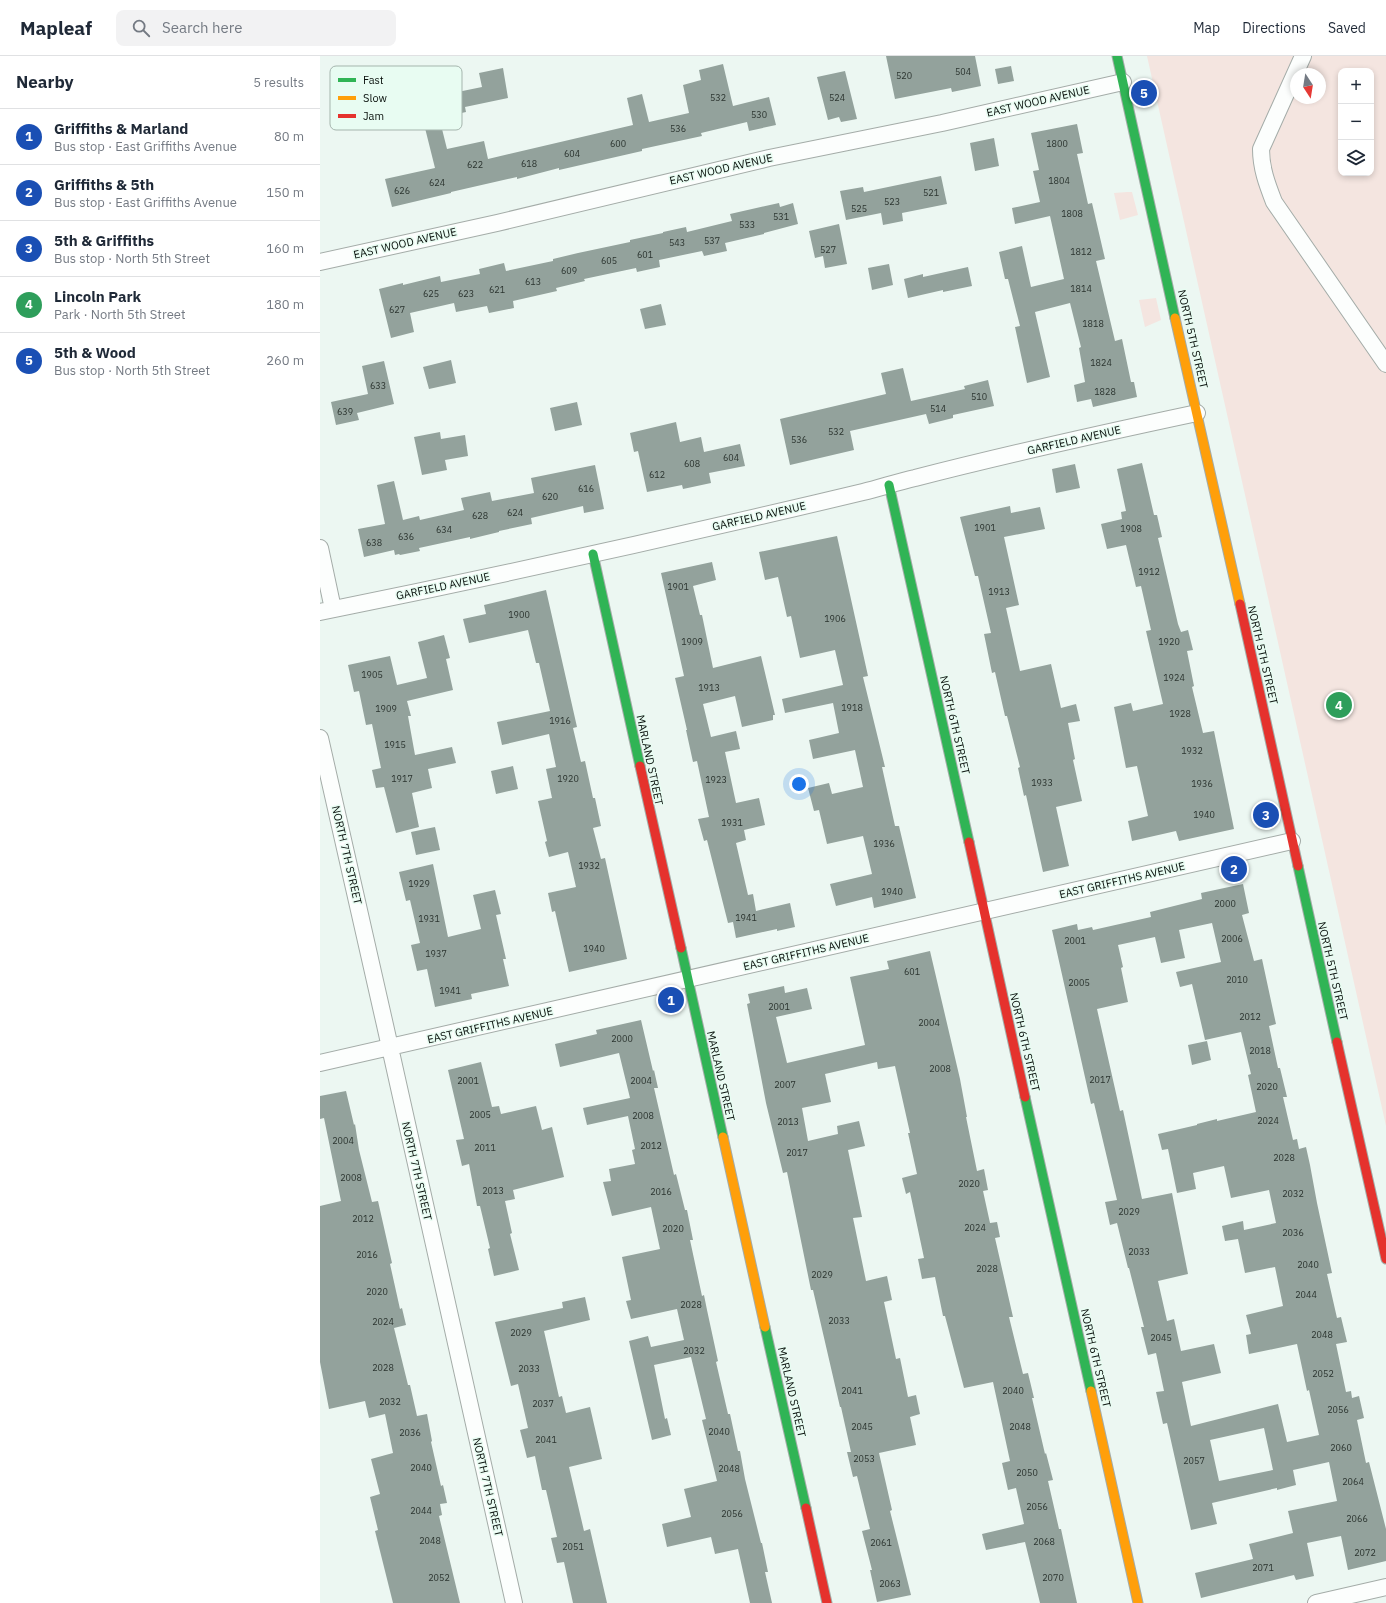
<!DOCTYPE html>
<meta charset="utf-8">
<style>
:root{--surface:#fff;--page:#f2f2f3;--text:#1f2937;--muted:#747a83;--line:#e0e1e3;--accent:#58605c}
body{margin:0;font-family:"IBM Plex Sans",sans-serif;background:var(--page);color:var(--text)}
.controls{position:absolute;right:12px;top:12px;display:grid;overflow:hidden;border-radius:8px;box-shadow:0 2px 6px #0003}
.controls button{width:36px;height:36px;display:grid;place-items:center;padding:0;border:0;border-bottom:1px solid var(--line);background:var(--surface);color:var(--text);font:20px sans-serif}
.compass{position:absolute;left:970px;top:12px;width:36px;height:36px;border-radius:50%;background:var(--surface);box-shadow:0 2px 6px #0003;rotate:168deg}
.you{position:absolute;left:479px;top:728px;width:14px;height:14px;margin:-10px;border:3px solid #fff;border-radius:50%;background:#1a73e8;box-shadow:0 0 0 6px #1a73e833}
.badge{display:grid;place-items:center;width:26px;height:26px;border-radius:50%;background:var(--accent);color:#fff;font-size:13px;font-weight:700}
.pin{position:absolute;translate:-50% -50%;border:2px solid #fff;box-shadow:0 1px 4px #0006}
.list{margin:0;padding:0;list-style:none}
h2{display:flex;justify-content:space-between;align-items:center;height:52px;margin:0;padding:0 16px;font-size:17px}
h2 small{font-size:13px;font-weight:400;color:var(--muted)}
.list li{display:grid;grid-template-columns:26px 1fr auto;gap:12px;align-items:center;box-sizing:border-box;height:56px;padding:0 16px;border-top:1px solid var(--line)}
.list b{display:block;font-size:15px;white-space:nowrap}
.list p{margin:0;font-size:13px;white-space:nowrap;color:var(--muted)}
.list em{font-size:13px;font-style:normal;color:var(--muted)}
.icon{flex:none;width:22px;height:22px;fill:none;stroke:currentColor;stroke-width:2;stroke-linecap:round;stroke-linejoin:round}
.map{position:relative;flex:none;width:1066px;height:1547px;overflow:hidden}
header{display:flex;align-items:center;gap:24px;box-sizing:border-box;height:56px;padding:0 20px;background:var(--surface);border-bottom:1px solid var(--line)}
header strong{font-size:19px}
nav{display:flex;gap:22px;margin-inline-start:auto;font-size:14px}
.search{width:280px;height:36px;background:var(--page);display:flex;align-items:center;gap:10px;box-sizing:border-box;padding:0 14px;border-radius:8px;color:var(--muted);font-size:15px}
main{display:flex}
aside{flex:1;background:var(--surface)}
.map>svg:first-child{display:block}
</style>
<header>
<strong>Mapleaf</strong>
<div class="search"><svg class="icon" aria-label="search" viewBox="0 0 24 24"><circle cx="10" cy="10" r="6"/><path d="M15 15l6 6"/></svg>Search here</div>
<nav><a>Map</a><a>Directions</a><a>Saved</a></nav>
</header>
<main>
<aside>
<h2>Nearby<small>5 results</small></h2>
<ul class="list">
<li><span class="badge" style="background:#1a4fb4">1</span><div><b>Griffiths &amp; Marland</b><p>Bus stop · East Griffiths Avenue</p></div><em>80 m</em></li>
<li><span class="badge" style="background:#1a4fb4">2</span><div><b>Griffiths &amp; 5th</b><p>Bus stop · East Griffiths Avenue</p></div><em>150 m</em></li>
<li><span class="badge" style="background:#1a4fb4">3</span><div><b>5th &amp; Griffiths</b><p>Bus stop · North 5th Street</p></div><em>160 m</em></li>
<li><span class="badge" style="background:#2e9e5b">4</span><div><b>Lincoln Park</b><p>Park · North 5th Street</p></div><em>180 m</em></li>
<li><span class="badge" style="background:#1a4fb4">5</span><div><b>5th &amp; Wood</b><p>Bus stop · North 5th Street</p></div><em>260 m</em></li>
</ul>
</aside>
<div class="map">
<svg width="1066" height="1547" viewBox="0 0 1066 1547">
<rect width="100%" height="100%" fill="#ecf7f2"/>
<path fill="#f4e5e0" fill-rule="evenodd" d="M827,0H1066V1070ZM1021,15H1051V117H1021ZM976,18H1000V42H976Z
M807,136H812L818,159L800,164L794,137Z
M836,242L841,264L825,271L819,244Z"/>
<path fill="#93a29c" fill-rule="evenodd" d="M566,0H655L661,30L632,36L631,32L575,43Z
M403,8L413,50L449,41L456,69L429,75L427,66L381,77L382,80L322,93V95L239,114V112L197,123V121L131,136V137L72,151L65,123L115,112L105,72L121,69L127,93L164,85L168,103L313,69L307,42L322,38L329,66L369,57L363,29L381,24L379,14Z
M691,10L694,25L678,28L675,13Z
M183,12L188,42L145,51L146,56L128,60L123,39L162,31L159,17Z
M525,15L537,63L521,66L519,61L508,64L497,21Z
M757,68L763,97L757,98L768,148L772,147L785,203L776,205L795,285L802,283L811,326H814L817,341L773,351L771,343L757,346L754,329L765,326L759,292L761,291L750,247L715,256L730,321L707,327L695,271L700,270L688,223H685L679,196L702,190L711,231L744,223L730,160L695,168L692,152L720,146L713,115L719,114L711,77Z
M674,82L679,110L655,115L650,87Z
M621,120L627,148L582,157L583,165L563,169L561,157L526,164L520,135L543,131L544,136Z
M459,147L460,151L473,147L478,168L444,177V178L405,187L407,195L384,200L382,195L339,204L340,211L317,216L316,212L264,223L265,225L236,232L237,235L193,245L194,252L169,257L167,250L136,256L134,247L90,257L94,276L71,282L59,233L83,227V229L120,220L121,226L160,218L159,213L184,207L186,215L233,205V203L258,197L310,186V184L343,177V176L366,171L367,176L412,165L410,158Z
M519,168L527,208L505,212L503,200L495,202L489,175Z
M569,208L573,229L552,234L548,212Z
M648,211L652,230L623,236V234L588,242L584,223L603,218V221Z
M341,248L346,269L325,273L320,253Z
M131,304L136,327L109,333L103,311Z
M64,305L74,348L37,357L39,364L16,369L11,346L48,338L42,310Z
M583,312L591,345L645,333L644,330L668,324L674,350L633,359V362L609,368L606,358L530,375L534,394L470,409L460,363L566,338L561,317Z
M257,346L262,369L235,375L230,352Z
M356,366L360,386L381,381L384,396L420,388L425,410L389,417L391,427L363,433L362,429L327,436L318,395L314,396L310,377Z
M120,376L121,383L145,379L148,400L125,404L127,414L102,419L94,381Z
M822,407L834,459H837L842,481L838,482L858,568L861,576L868,574L873,594L867,595L874,630L872,631L883,677L894,675L914,773L859,785L856,775L812,785L808,765L828,760L817,710L806,712L794,651L811,647L813,655L843,648L826,575L831,574L821,530L816,531L806,489L787,493L781,468L802,463L801,456L806,455L797,413Z
M755,408L760,432L736,437L732,413Z
M275,409L284,453L264,457L263,450L211,462L212,468L179,475V476L150,483V481L99,492L100,495L80,499L79,498L75,499L74,494L44,501L38,473L65,468L57,429L74,425L83,464L99,460L100,464L144,454L141,442L170,436L172,445L214,437L211,422Z
M690,450L691,457L720,451L725,473L684,481L699,549L686,552L700,615L731,608L741,652L756,648L760,665L748,667L755,703L753,704L762,745L736,751L749,810L723,816L706,739L704,740L698,712L700,711L687,660H685L675,616L672,617L664,578L671,577L658,520H655L640,461Z
M517,480L548,620L543,621L565,711H562L575,770H579L596,842L554,852L552,841L516,850L510,828L552,818L543,780L507,788L499,754L494,755L488,732L509,727L512,738L543,731L535,694L493,703L489,684L519,677L513,647L465,657L462,643L523,629L515,594L480,602L471,560L467,561L458,521L445,524L439,496Z
M392,506L396,524L373,530L380,559H382L393,612L441,600L455,659H453V664L422,671L415,640L383,648L391,681L416,675L420,693L405,696L416,747L439,742L445,769L424,774L426,784L416,787L428,839L433,838L436,855L470,847L475,871L457,875V873L416,882L413,866L408,867L387,784L384,785L378,763L389,761L377,705L373,706L366,674H367L355,622L364,620L341,517Z
M226,534L257,671L253,672L261,706L265,705L273,742H275L281,770L273,772L281,803L285,802L307,903L249,916L235,855L232,856L228,837L256,831L248,796L229,801L225,786L227,785L218,745L232,742L226,713L236,711L229,678L182,689L177,666L230,655L219,607H216L208,574L149,587L143,563L166,558L164,549Z
M124,579L130,602L126,603L133,634L87,645L91,660H88L95,699L132,691L136,707L108,713L112,732L92,737L99,771L76,777L64,731L56,732L52,714L61,712L52,668L46,669L39,635L34,636L28,609L70,600L77,629L107,622L98,586Z
M193,710L198,733L176,738L171,715Z
M115,771L120,794L96,799L91,776Z
M113,808L128,881L161,873L153,839L175,834L181,858L176,859L186,903H183L189,930L151,938L152,943L115,951L107,913L97,915L91,889L100,887L90,844L86,845L79,816Z
M923,828L929,857L922,859L934,905L942,903L956,968L949,970L958,1012H960L967,1041H963L973,1084L977,1083L979,1093L986,1091L990,1109L997,1147L1012,1217L1007,1218L1017,1262L1021,1261L1027,1286L1016,1288L1026,1336L1031,1335L1032,1342L1039,1340L1044,1362L1037,1364L1046,1407L1049,1406L1066,1473V1505L1028,1514L1021,1480L987,1487L994,1520L976,1524L974,1519L881,1542L875,1517L933,1503L929,1488L973,1477L968,1455L1017,1445L1009,1406L973,1414L976,1429L957,1434V1432L892,1447L897,1468L871,1474L847,1367L843,1368L836,1336L844,1335L836,1297L828,1299L821,1271H824L809,1212H808L797,1167L790,1169L785,1146L797,1144L774,1047L771,1048L732,874L757,868L758,874L772,871L773,874L831,861L830,856L882,843L881,837ZM892,867L901,906L856,916L860,931L872,928L885,984L921,976L931,1018L928,1019L936,1056L897,1065V1063L877,1068V1069L838,1078L842,1094L848,1093L857,1137L876,1133L873,1117L904,1110L911,1142L949,1134L956,1167L924,1174L923,1165L902,1170L905,1185L918,1183L925,1217L955,1211L963,1250L926,1259L931,1278L926,1279L929,1298L977,1288L987,1335L989,1334L999,1379L967,1386L958,1348L871,1370L862,1326L901,1317L894,1288L861,1295L854,1263L847,1265L838,1225L868,1218L852,1137L822,1143L803,1054L800,1055L777,953L808,946L801,912L803,911L798,889L835,881L841,907L865,902L859,874ZM944,1372L953,1414L899,1425L890,1384Z
M610,895L640,1023L647,1061H646L657,1115L664,1113L668,1134L663,1135L670,1167L677,1166L680,1181L675,1182L693,1261H689L703,1318L708,1317L714,1342H712L725,1398L726,1397L733,1424L728,1425L739,1473H741L757,1547H720L705,1486L666,1494L662,1478L704,1468L696,1432L688,1434L682,1407L690,1405L673,1326L644,1332L625,1260H623L615,1221L602,1223L598,1203L604,1202L590,1136L586,1138L582,1122L597,1118L588,1077H590L575,1010L558,1013L557,1006L505,1018L511,1046L482,1052L488,1085L518,1078L517,1070L539,1065L545,1090L528,1094L542,1161L533,1162L546,1225L567,1220L572,1244L564,1246L576,1303L580,1302L588,1341L596,1339L600,1358L590,1361L596,1389L559,1397L572,1454L570,1455L591,1539L557,1546L550,1514H552L542,1475L550,1473L537,1420L533,1421L527,1396H531L521,1351H520L493,1234H491L467,1116L463,1117L446,1047L427,948L430,947L428,938L464,930L465,937L487,932L492,953L456,961L467,1007L545,989L530,921L569,913L567,905Z
M321,964L333,1015L334,1014L338,1032H334L354,1119L356,1118L365,1154H367L373,1184H370L382,1240L384,1239L387,1254L398,1305L396,1306L408,1358H410L418,1395H420L425,1423L441,1487H442L448,1516H445L452,1547H430L418,1493L395,1498L391,1481L347,1491L342,1468L371,1461L364,1433L397,1425L382,1364L386,1363L371,1301L334,1309L345,1363L347,1362L351,1379L332,1384L309,1285L328,1280L331,1291L364,1284L357,1253L311,1263L306,1245L311,1244L302,1201L340,1193L331,1151L292,1160L283,1126L291,1125L289,1113L315,1108L312,1094L315,1093L308,1060L267,1069L263,1052L310,1042L299,997L240,1011L235,988L277,978L276,974Z
M887,985L891,1004L872,1009L868,989Z
M161,1006L172,1051L179,1050L181,1058L216,1050L222,1074L232,1071L244,1121L193,1134L195,1143L185,1145L192,1177L190,1178L199,1214L174,1220L168,1193L170,1192L160,1150H157L149,1108L142,1110L136,1084L144,1083L128,1014Z
M26,1035L34,1069L35,1068L39,1094L52,1146L58,1145L72,1207L70,1208L80,1253L82,1252L86,1269L74,1272L88,1329H90L97,1360L107,1358L112,1385L111,1386L121,1430L123,1429L127,1447L120,1448L122,1459L119,1460L140,1547H73L55,1475L58,1474L50,1441L60,1438L51,1403L73,1397L65,1358L49,1362L45,1345L9,1353L0,1306V1150L21,1145L4,1062L0,1063V1040Z
M265,1241L270,1264L224,1275L239,1341L242,1340L246,1357L270,1351L282,1403L249,1411L264,1475L270,1473L287,1547H253L244,1506L237,1507L231,1482L237,1481L226,1434H222L215,1400L207,1402L200,1374L208,1372L198,1328L191,1330L175,1266L243,1252L242,1246Z"/>
<g fill="none" stroke-linecap="round" stroke-linejoin="round">
<g stroke="#a4aca8" stroke-width="18">
<path id="street" d="M983,0L941,93C941,112 947,128 954,146L1066,308
M0,206L177,167L449,102L622,67L803,26
M0,492L13,553
M0,556C182,519 363,479 543,436C560,432 577,426 595,422C688,398 783,377 877,357
M0,682L65,969L194,1547
M0,1007L972,785
M996,1547L1066,1531"/>
</g>
<g stroke="#a4aca8" stroke-width="11">
<path id="fast" d="M797,0L855,262
M569,429L649,786
M273,498L320,710
M978,810L1017,986
M361,892L403,1081
M705,1041L771,1335
M445,1271L486,1452"/>
</g>
<g stroke="#a4aca8" stroke-width="11">
<path id="slow" d="M855,262L920,548
M403,1081L445,1271
M771,1335L818,1547"/>
</g>
<g stroke="#a4aca8" stroke-width="11">
<path id="jam" d="M920,548L978,810
M320,710L361,892
M649,786L705,1041
M1017,986L1066,1203
M486,1452L507,1547"/>
</g>
<use href="#street" stroke="#fcfefd" stroke-width="16"/>
<use href="#fast" stroke="#30b455" stroke-width="9"/>
<use href="#slow" stroke="#ff9f0a" stroke-width="9"/>
<use href="#jam" stroke="#e5322d" stroke-width="9"/>
</g>
<g text-anchor="middle" dominant-baseline="central" stroke-width="3" stroke-linejoin="round" paint-order="stroke">
<g font-size="9" fill="#2b342f">
<text x="643" y="15">504</text>
<text x="584" y="19">520</text>
<text x="398" y="41">532</text>
<text x="517" y="41">524</text>
<text x="439" y="58">530</text>
<text x="358" y="72">536</text>
<text x="298" y="87">600</text>
<text x="737" y="87">1800</text>
<text x="252" y="97">604</text>
<text x="209" y="107">618</text>
<text x="155" y="108">622</text>
<text x="739" y="124">1804</text>
<text x="117" y="126">624</text>
<text x="82" y="134">626</text>
<text x="611" y="136">521</text>
<text x="572" y="145">523</text>
<text x="539" y="152">525</text>
<text x="752" y="157">1808</text>
<text x="461" y="160">531</text>
<text x="427" y="168">533</text>
<text x="392" y="184">537</text>
<text x="357" y="186">543</text>
<text x="508" y="193">527</text>
<text x="761" y="195">1812</text>
<text x="325" y="198">601</text>
<text x="289" y="204">605</text>
<text x="249" y="214">609</text>
<text x="213" y="225">613</text>
<text x="761" y="232">1814</text>
<text x="177" y="233">621</text>
<text x="111" y="237">625</text>
<text x="146" y="237">623</text>
<text x="77" y="253">627</text>
<text x="773" y="267">1818</text>
<text x="781" y="306">1824</text>
<text x="58" y="329">633</text>
<text x="785" y="335">1828</text>
<text x="659" y="340">510</text>
<text x="618" y="352">514</text>
<text x="25" y="355">639</text>
<text x="516" y="375">532</text>
<text x="479" y="383">536</text>
<text x="411" y="401">604</text>
<text x="372" y="407">608</text>
<text x="337" y="418">612</text>
<text x="266" y="432">616</text>
<text x="230" y="440">620</text>
<text x="195" y="456">624</text>
<text x="160" y="459">628</text>
<text x="665" y="471">1901</text>
<text x="811" y="472">1908</text>
<text x="124" y="473">634</text>
<text x="86" y="480">636</text>
<text x="54" y="486">638</text>
<text x="829" y="515">1912</text>
<text x="358" y="530">1901</text>
<text x="679" y="535">1913</text>
<text x="199" y="558">1900</text>
<text x="515" y="562">1906</text>
<text x="372" y="585">1909</text>
<text x="849" y="585">1920</text>
<text x="52" y="618">1905</text>
<text x="854" y="621">1924</text>
<text x="389" y="631">1913</text>
<text x="532" y="651">1918</text>
<text x="66" y="652">1909</text>
<text x="860" y="657">1928</text>
<text x="240" y="664">1916</text>
<text x="75" y="688">1915</text>
<text x="872" y="694">1932</text>
<text x="82" y="722">1917</text>
<text x="248" y="722">1920</text>
<text x="396" y="723">1923</text>
<text x="722" y="726">1933</text>
<text x="882" y="727">1936</text>
<text x="884" y="758">1940</text>
<text x="412" y="766">1931</text>
<text x="564" y="787">1936</text>
<text x="269" y="809">1932</text>
<text x="99" y="827">1929</text>
<text x="572" y="835">1940</text>
<text x="905" y="847">2000</text>
<text x="426" y="861">1941</text>
<text x="109" y="862">1931</text>
<text x="912" y="882">2006</text>
<text x="755" y="884">2001</text>
<text x="274" y="892">1940</text>
<text x="116" y="897">1937</text>
<text x="592" y="915">601</text>
<text x="917" y="923">2010</text>
<text x="759" y="926">2005</text>
<text x="130" y="934">1941</text>
<text x="459" y="950">2001</text>
<text x="930" y="960">2012</text>
<text x="609" y="966">2004</text>
<text x="302" y="982">2000</text>
<text x="940" y="994">2018</text>
<text x="620" y="1012">2008</text>
<text x="780" y="1023">2017</text>
<text x="148" y="1024">2001</text>
<text x="321" y="1024">2004</text>
<text x="465" y="1028">2007</text>
<text x="947" y="1030">2020</text>
<text x="160" y="1058">2005</text>
<text x="323" y="1059">2008</text>
<text x="948" y="1064">2024</text>
<text x="468" y="1065">2013</text>
<text x="23" y="1084">2004</text>
<text x="331" y="1089">2012</text>
<text x="165" y="1091">2011</text>
<text x="477" y="1096">2017</text>
<text x="964" y="1101">2028</text>
<text x="31" y="1121">2008</text>
<text x="649" y="1127">2020</text>
<text x="173" y="1134">2013</text>
<text x="341" y="1135">2016</text>
<text x="973" y="1137">2032</text>
<text x="809" y="1155">2029</text>
<text x="43" y="1162">2012</text>
<text x="655" y="1171">2024</text>
<text x="353" y="1172">2020</text>
<text x="973" y="1176">2036</text>
<text x="819" y="1195">2033</text>
<text x="47" y="1198">2016</text>
<text x="988" y="1208">2040</text>
<text x="667" y="1212">2028</text>
<text x="502" y="1218">2029</text>
<text x="57" y="1235">2020</text>
<text x="986" y="1238">2044</text>
<text x="371" y="1248">2028</text>
<text x="519" y="1264">2033</text>
<text x="63" y="1265">2024</text>
<text x="201" y="1276">2029</text>
<text x="1002" y="1278">2048</text>
<text x="841" y="1281">2045</text>
<text x="374" y="1294">2032</text>
<text x="63" y="1311">2028</text>
<text x="209" y="1312">2033</text>
<text x="1003" y="1317">2052</text>
<text x="532" y="1334">2041</text>
<text x="693" y="1334">2040</text>
<text x="70" y="1345">2032</text>
<text x="223" y="1347">2037</text>
<text x="1018" y="1353">2056</text>
<text x="542" y="1370">2045</text>
<text x="700" y="1370">2048</text>
<text x="399" y="1375">2040</text>
<text x="90" y="1376">2036</text>
<text x="226" y="1383">2041</text>
<text x="1021" y="1391">2060</text>
<text x="544" y="1402">2053</text>
<text x="874" y="1404">2057</text>
<text x="101" y="1411">2040</text>
<text x="409" y="1412">2048</text>
<text x="707" y="1416">2050</text>
<text x="1033" y="1425">2064</text>
<text x="717" y="1450">2056</text>
<text x="101" y="1454">2044</text>
<text x="412" y="1457">2056</text>
<text x="1037" y="1462">2066</text>
<text x="110" y="1484">2048</text>
<text x="724" y="1485">2068</text>
<text x="561" y="1486">2061</text>
<text x="253" y="1490">2051</text>
<text x="1045" y="1496">2072</text>
<text x="943" y="1511">2071</text>
<text x="119" y="1521">2052</text>
<text x="733" y="1521">2070</text>
<text x="570" y="1527">2063</text>
</g>
<g font-size="11" fill="#080f0b" stroke="#e8fcf2">
<text transform="translate(718 45) rotate(-13)">EAST WOOD AVENUE</text>
<text transform="translate(401 113) rotate(-13)">EAST WOOD AVENUE</text>
<text transform="translate(85 187) rotate(-13)">EAST WOOD AVENUE</text>
<text transform="translate(873 283) rotate(77)">NORTH 5TH STREET</text>
<text transform="translate(754 384) rotate(-13)">GARFIELD AVENUE</text>
<text transform="translate(439 460) rotate(-13)">GARFIELD AVENUE</text>
<text transform="translate(123 530) rotate(-12)">GARFIELD AVENUE</text>
<text transform="translate(943 599) rotate(77)">NORTH 5TH STREET</text>
<text transform="translate(635 669) rotate(77)">NORTH 6TH STREET</text>
<text transform="translate(330 704) rotate(78)">MARLAND STREET</text>
<text transform="translate(27 799) rotate(77)">NORTH 7TH STREET</text>
<text transform="translate(802 824) rotate(-13)">EAST GRIFFITHS AVENUE</text>
<text transform="translate(486 896) rotate(-13)">EAST GRIFFITHS AVENUE</text>
<text transform="translate(1013 915) rotate(77)">NORTH 5TH STREET</text>
<text transform="translate(170 969) rotate(-13)">EAST GRIFFITHS AVENUE</text>
<text transform="translate(705 986) rotate(77)">NORTH 6TH STREET</text>
<text transform="translate(401 1020) rotate(77)">MARLAND STREET</text>
<text transform="translate(97 1115) rotate(77)">NORTH 7TH STREET</text>
<text transform="translate(776 1302) rotate(77)">NORTH 6TH STREET</text>
<text transform="translate(472 1336) rotate(77)">MARLAND STREET</text>
<text transform="translate(168 1431) rotate(77)">NORTH 7TH STREET</text>
</g>
</g>
<rect x="10" y="10" width="132" height="64" rx="6" fill="#e8fcf2" stroke="#a5b5ad" stroke-width="1"/>
<rect x="18" y="22" width="18" height="4" fill="#30b455"/>
<rect x="18" y="40" width="18" height="4" fill="#ff9f0a"/>
<rect x="18" y="58" width="18" height="4" fill="#e5322d"/>
<g font-size="11" fill="#080f0b">
<text x="43" y="28">Fast</text>
<text x="43" y="46">Slow</text>
<text x="43" y="64">Jam</text>
</g>
</svg>
<div class="controls">
<button>+</button>
<button>−</button>
<button><svg class="icon" aria-label="layers" viewBox="0 0 24 24"><path d="M12 4l9 5-9 5-9-5zM3 14l9 5 9-5"/></svg></button>
</div>
<svg class="compass" viewBox="-18 -18 36 36"><path d="M0-13l5 13h-10z" fill="#e53935"/><path d="M0 13l5-13h-10z" fill="#747a83"/></svg>
<div class="you"></div>
<div class="pin badge" style="left:351px;top:944px;background:#1a4fb4">1</div>
<div class="pin badge" style="left:914px;top:813px;background:#1a4fb4">2</div>
<div class="pin badge" style="left:946px;top:759px;background:#1a4fb4">3</div>
<div class="pin badge" style="left:1019px;top:649px;background:#2e9e5b">4</div>
<div class="pin badge" style="left:824px;top:37px;background:#1a4fb4">5</div>
</div>
</main>
